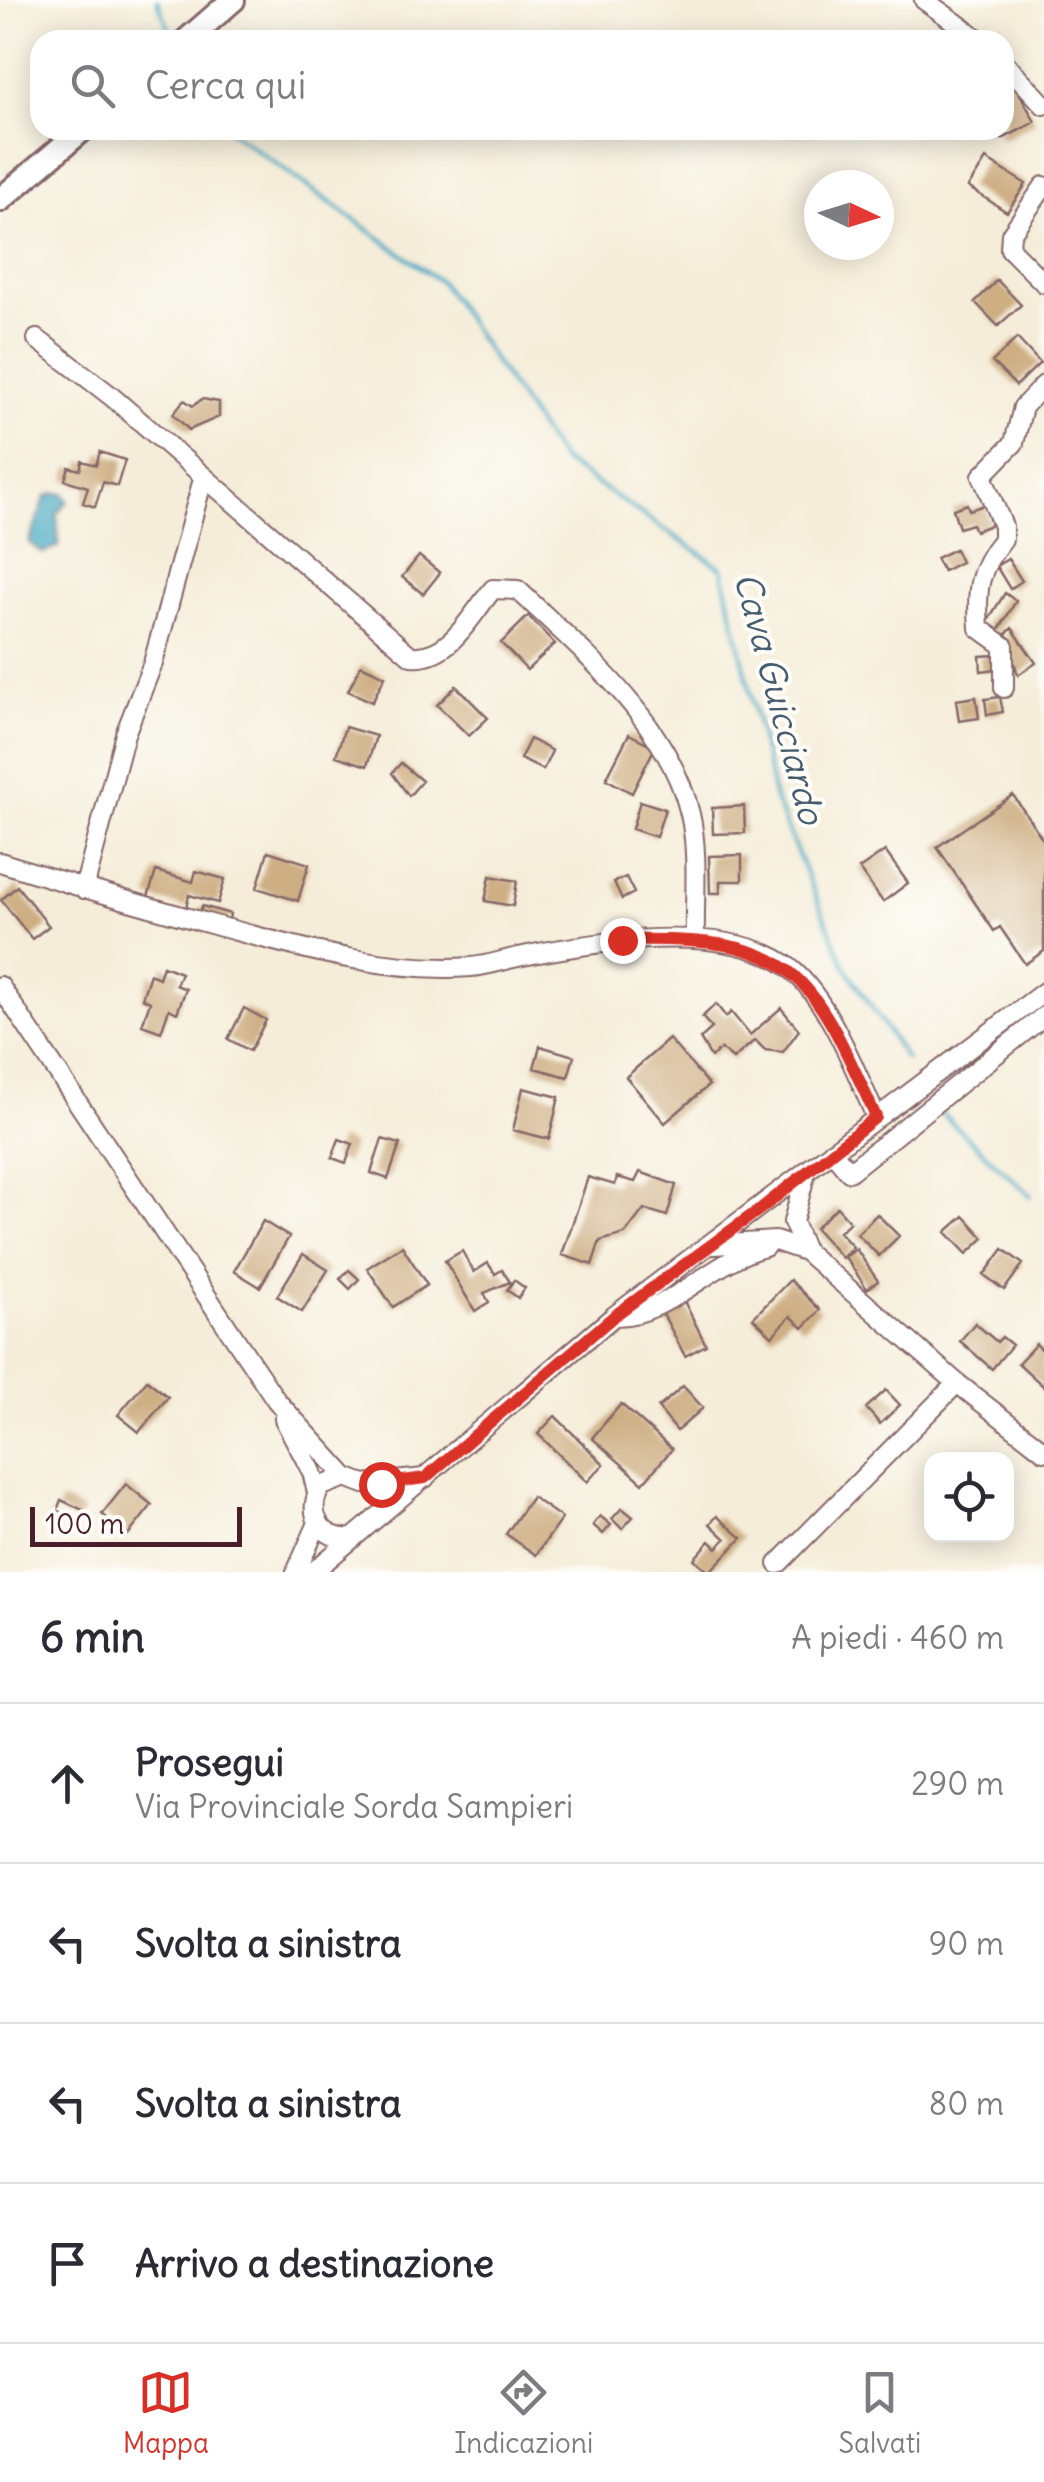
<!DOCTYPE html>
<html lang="it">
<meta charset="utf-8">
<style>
:root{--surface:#fff;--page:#f7f7f7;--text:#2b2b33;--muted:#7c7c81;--line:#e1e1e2;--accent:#d93025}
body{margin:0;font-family:Delius,sans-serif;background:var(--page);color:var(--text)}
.controls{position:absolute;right:30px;bottom:30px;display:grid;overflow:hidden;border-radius:20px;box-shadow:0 5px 25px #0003}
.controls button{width:90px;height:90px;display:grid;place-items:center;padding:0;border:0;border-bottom:2px solid var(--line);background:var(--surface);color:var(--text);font:50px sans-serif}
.compass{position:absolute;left:804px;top:170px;width:90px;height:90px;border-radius:50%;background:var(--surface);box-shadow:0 5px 25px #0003;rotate:94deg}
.scale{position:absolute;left:30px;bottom:25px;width:212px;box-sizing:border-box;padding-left:10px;border:5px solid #4a1f2b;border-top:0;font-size:28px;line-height:35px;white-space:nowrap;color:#4a1f2b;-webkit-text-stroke:8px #fdfcf7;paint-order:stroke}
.stop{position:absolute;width:30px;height:30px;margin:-22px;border:8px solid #d93025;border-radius:50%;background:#fff}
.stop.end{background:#d93025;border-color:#fff;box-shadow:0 2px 10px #0008}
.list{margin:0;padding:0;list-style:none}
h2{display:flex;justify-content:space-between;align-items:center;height:130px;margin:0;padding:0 40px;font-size:42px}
h2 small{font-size:32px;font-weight:400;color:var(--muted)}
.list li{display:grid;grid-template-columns:65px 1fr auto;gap:30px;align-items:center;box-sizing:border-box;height:160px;padding:0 40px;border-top:2px solid var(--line)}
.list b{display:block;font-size:38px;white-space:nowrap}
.list p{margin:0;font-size:32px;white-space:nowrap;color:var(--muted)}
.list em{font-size:32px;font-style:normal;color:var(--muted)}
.icon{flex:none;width:55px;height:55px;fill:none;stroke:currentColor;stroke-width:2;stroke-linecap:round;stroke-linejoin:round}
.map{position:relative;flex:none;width:1044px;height:1572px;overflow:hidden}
.search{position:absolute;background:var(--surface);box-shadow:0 5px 25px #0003;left:30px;right:30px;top:30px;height:110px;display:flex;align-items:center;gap:25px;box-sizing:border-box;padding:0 35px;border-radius:30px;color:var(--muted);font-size:38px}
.sheet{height:770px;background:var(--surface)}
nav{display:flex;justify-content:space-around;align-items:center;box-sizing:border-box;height:140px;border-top:2px solid var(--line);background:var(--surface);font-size:28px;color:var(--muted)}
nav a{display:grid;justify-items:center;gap:5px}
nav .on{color:var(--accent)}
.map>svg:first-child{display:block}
</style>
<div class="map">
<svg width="1044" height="1572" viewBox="0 0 1044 1572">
<rect width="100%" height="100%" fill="#fdfcf7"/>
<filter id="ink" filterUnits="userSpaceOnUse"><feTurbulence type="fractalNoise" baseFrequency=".01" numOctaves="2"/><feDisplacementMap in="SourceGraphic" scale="20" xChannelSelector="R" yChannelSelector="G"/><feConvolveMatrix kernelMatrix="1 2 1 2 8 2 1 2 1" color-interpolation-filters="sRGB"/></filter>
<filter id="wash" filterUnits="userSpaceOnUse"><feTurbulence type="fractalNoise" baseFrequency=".0048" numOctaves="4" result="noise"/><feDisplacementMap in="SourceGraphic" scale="40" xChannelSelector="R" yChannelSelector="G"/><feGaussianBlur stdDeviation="2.25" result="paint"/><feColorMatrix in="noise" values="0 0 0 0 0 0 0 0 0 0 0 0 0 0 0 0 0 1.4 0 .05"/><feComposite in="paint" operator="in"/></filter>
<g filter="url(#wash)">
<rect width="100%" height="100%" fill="#f5edd9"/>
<path fill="#43a8c3" stroke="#466477" stroke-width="2.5" d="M55,493L64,494L68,501L57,514L59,546L43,553L29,543L46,496Z"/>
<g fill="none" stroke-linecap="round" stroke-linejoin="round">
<path stroke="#43a8c3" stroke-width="4" d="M157,0L174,40
M229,130L441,282L561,460L722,568L775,800L846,968L906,1059
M940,1112L1031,1196"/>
</g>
<g id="blocks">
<path fill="#ceae83" d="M1012,79L1035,122L1002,139L997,130H1004V83Z
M986,159L1026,184L1007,212L968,187Z
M997,280L1021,305L998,326L975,302Z
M1017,338L1040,363L1016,386L992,362Z
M202,399L219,402V417L189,430L173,414L184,400L193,406Z
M100,452L125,460L117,486L103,482L95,507L83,503L88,487L65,480L69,467L80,470L82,461L96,465Z
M967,504L969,510L985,505L991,525L975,531L972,524L959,528L953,509Z
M955,549L961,562L943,571L936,558Z
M419,556L440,573L423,594L402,577Z
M1008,559L1022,581L1010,589L996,566Z
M1005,593L1016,601L997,633L985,625Z
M528,616L555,644L527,670L501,643Z
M1012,628L1036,663L1018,675L1006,634Z
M996,655L997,669L981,671L980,656Z
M361,665L385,676L372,702L348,691Z
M456,686L488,718L469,736L437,705Z
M976,697L979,718L959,721L956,700Z
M1000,697L1003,712L987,715L985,699Z
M345,727L376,736L367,766L336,756Z
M629,734L655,747L632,793L606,779Z
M530,739L552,751L543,770L520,759Z
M401,763L422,781L409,796L392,773Z
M1013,795L1044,841V951L1025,964L1000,927L994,931L937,847Z
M640,801L665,809L656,837L632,829Z
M744,806L745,833L713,834L712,808Z
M268,851L309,864L298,901L257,888Z
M885,851L908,883L883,902L859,869Z
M742,855V881H720V893H710L709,856Z
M156,871L193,882L196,871L225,879L218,903L189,895L186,908L148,897Z
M490,876L517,881L513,906L485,901Z
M626,877L634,893L622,899L614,882Z
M17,886L49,926L32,939L1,900Z
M202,906L230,914L229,920L200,912Z
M163,966L181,973L176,985L186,989L177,1013L169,1009L161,1032L142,1025L150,1002L142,998L150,974L159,978Z
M716,1004L726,1017L731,1012L750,1035L781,1008L799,1030L783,1052L765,1050L755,1040L733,1059L721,1049L711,1057L700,1039L712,1028L702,1017Z
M244,1008L266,1020L250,1051L228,1039Z
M669,1039L709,1085L665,1123L626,1077Z
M540,1046L574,1056L568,1077L534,1068Z
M523,1088L559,1097L549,1139L513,1130Z
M339,1139L353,1144L346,1163L332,1158Z
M382,1139L400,1144L388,1179L371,1173Z
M640,1172L676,1185L667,1216L644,1209L625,1234L600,1241L592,1265L562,1255L588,1177L615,1185L617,1177L635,1182Z
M837,1207L850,1222L839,1232L853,1247L842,1258L815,1228Z
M877,1214L899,1236L879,1256L857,1234Z
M964,1216L984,1238L967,1254L946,1232Z
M263,1221L289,1237L260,1287L234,1271Z
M402,1246L427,1285L393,1307L367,1268Z
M856,1249L878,1281L867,1289L845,1257Z
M1003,1249L1023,1264L1004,1290L984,1275Z
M462,1251L474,1272L488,1263L495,1274L502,1270L510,1282L484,1293L489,1302L475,1311L445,1261Z
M303,1254L328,1270L302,1312L277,1296Z
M349,1270L359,1279L350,1289L340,1279Z
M514,1280L525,1288L518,1298L507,1290Z
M790,1280L820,1310L803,1328L791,1316L772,1336L753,1318Z
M683,1299L706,1345L685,1356L661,1310Z
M975,1323L997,1342L1002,1337L1012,1345L992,1369L960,1341Z
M1036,1344L1044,1352V1387L1018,1363Z
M147,1380L168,1397L139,1432L118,1415Z
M683,1386L703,1408L677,1431L658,1408Z
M886,1390L900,1405L880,1424L866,1408Z
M621,1404L672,1449L643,1483L592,1438Z
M555,1416L604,1464L587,1482L538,1434Z
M126,1484L152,1505L128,1535L102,1514Z
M532,1497L562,1518L536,1555L506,1534Z
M61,1500L83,1510L79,1521L57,1510Z
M622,1508L633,1517L622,1529L612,1519Z
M600,1516L611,1525L603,1534L593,1525Z
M717,1516L742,1538L709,1572L694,1559L710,1541L717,1548L726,1539L710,1524Z"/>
</g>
</g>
<g filter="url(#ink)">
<use href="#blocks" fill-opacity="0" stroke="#866768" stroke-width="2.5"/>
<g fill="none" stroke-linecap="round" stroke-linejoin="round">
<g stroke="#866768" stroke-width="22">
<path id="minor" d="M924,0L980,40
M1004,62L1044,105
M1044,186L1011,234L1010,249L1044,283
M37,339L111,396L411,656C450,660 470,616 493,589L518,590C583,652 669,723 690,814C699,852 694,899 695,939
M1004,688V646L979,628C976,590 978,569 1003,539V526L982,476L1014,443L1023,407L1044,385
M0,862C72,885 145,906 218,926C300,948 384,973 471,967C488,966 506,959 523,956C593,942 720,922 783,963C825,990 856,1072 876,1117
M84,889L125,734L153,663L203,479
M0,986L276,1400L346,1477
M832,1151L849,1172L1044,1016
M714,1245L775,1241L805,1251L957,1383L1044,1451
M805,1251L793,1222L806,1172
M614,1316C668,1318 712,1259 765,1247
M284,1419L312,1472L317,1493
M352,1538C321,1541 304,1512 322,1486L346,1477L364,1484L425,1478
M778,1564L957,1383
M296,1572L318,1523
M313,1572L614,1316L1044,992"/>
</g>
<g stroke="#866768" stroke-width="28">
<path id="major" d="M187,40L233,0
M0,200L82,130"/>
</g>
<use href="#minor" stroke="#fff" stroke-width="18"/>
<use href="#major" stroke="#fff" stroke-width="22"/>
</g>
</g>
<g fill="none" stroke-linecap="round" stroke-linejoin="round" filter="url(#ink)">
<path stroke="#d93025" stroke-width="12" d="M381,1484L425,1478L614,1316L763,1207L876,1117C809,967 793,936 622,940"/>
</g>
<g text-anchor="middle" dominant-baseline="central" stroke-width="8" stroke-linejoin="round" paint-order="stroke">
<g font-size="35" font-style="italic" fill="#475d6f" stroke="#fdfcf7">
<text transform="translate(780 698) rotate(75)">Cava Guicciardo</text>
</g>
</g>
</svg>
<div class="controls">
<button><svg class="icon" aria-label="locate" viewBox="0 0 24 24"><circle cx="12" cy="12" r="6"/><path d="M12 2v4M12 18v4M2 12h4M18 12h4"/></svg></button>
</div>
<svg class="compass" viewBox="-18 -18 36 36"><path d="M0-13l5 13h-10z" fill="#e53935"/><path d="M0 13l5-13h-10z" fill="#7c7c81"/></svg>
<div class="scale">100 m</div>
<div class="stop" style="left:381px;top:1484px"></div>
<div class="stop end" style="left:622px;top:940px"></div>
<div class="search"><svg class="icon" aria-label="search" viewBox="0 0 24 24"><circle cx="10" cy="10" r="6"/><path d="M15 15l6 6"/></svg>Cerca qui</div>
</div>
<section class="sheet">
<h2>6 min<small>A piedi · 460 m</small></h2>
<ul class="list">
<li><svg class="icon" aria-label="ahead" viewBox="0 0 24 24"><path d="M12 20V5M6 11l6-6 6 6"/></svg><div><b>Prosegui</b><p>Via Provinciale Sorda Sampieri</p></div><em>290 m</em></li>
<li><svg class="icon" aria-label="left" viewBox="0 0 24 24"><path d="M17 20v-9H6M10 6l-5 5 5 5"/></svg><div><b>Svolta a sinistra</b></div><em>90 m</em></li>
<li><svg class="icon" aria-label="left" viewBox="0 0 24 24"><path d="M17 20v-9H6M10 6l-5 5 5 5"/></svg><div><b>Svolta a sinistra</b></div><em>80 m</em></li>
<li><svg class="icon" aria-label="arrive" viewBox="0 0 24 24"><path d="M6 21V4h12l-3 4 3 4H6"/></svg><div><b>Arrivo a destinazione</b></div></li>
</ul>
</section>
<nav>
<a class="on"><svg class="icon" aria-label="map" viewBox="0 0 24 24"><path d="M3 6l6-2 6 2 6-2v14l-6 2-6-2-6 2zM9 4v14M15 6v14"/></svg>Mappa</a>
<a><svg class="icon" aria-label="directions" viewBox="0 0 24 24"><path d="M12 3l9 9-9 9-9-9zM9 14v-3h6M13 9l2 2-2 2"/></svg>Indicazioni</a>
<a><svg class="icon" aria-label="saved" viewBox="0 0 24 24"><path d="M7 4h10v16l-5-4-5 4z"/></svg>Salvati</a>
</nav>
